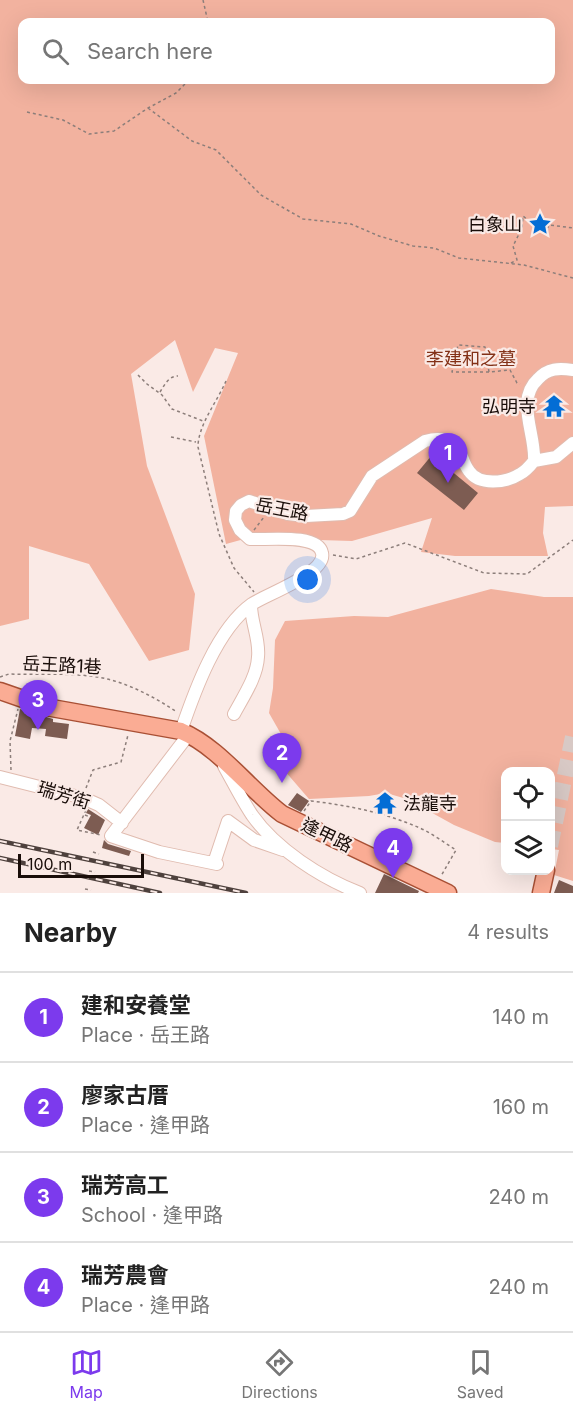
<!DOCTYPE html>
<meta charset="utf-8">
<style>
:root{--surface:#fff;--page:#f6f6f6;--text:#222;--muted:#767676;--line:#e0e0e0;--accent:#7c3aed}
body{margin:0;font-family:Inter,"Noto Sans TC",sans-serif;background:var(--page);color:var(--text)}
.controls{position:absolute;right:18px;bottom:18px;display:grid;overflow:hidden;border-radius:12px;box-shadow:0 6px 24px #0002}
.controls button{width:54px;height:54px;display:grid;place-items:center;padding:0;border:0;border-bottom:2px solid var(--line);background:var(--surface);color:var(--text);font:30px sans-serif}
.scale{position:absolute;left:18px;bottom:15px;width:126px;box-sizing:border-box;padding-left:6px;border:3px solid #190d09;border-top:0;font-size:16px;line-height:21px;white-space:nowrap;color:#190d09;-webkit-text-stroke:4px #faeae6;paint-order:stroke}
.you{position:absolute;left:308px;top:580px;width:21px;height:21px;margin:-15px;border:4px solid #fff;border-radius:50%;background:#1a73e8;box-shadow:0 0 0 9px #1a73e833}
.badge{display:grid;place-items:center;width:39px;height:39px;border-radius:50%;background:var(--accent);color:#fff;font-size:20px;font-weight:700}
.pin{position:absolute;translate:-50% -50px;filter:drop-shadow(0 2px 3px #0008)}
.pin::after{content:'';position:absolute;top:32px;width:21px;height:18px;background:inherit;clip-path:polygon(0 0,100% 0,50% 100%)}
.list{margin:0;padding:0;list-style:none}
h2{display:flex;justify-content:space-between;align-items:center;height:78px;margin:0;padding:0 24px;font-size:26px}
h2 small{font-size:20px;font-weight:400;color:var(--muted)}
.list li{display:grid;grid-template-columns:39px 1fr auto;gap:18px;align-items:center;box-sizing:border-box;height:90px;padding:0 24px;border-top:2px solid var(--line)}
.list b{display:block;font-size:22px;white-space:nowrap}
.list p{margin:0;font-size:20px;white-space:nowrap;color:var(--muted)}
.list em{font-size:20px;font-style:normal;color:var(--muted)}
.icon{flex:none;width:33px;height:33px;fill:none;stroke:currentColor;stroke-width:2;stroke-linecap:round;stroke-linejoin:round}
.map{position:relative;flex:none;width:573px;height:893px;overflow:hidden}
.search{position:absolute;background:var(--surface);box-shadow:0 6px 24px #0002;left:18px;right:18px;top:18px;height:66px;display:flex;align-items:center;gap:15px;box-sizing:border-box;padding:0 21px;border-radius:12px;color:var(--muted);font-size:22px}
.sheet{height:438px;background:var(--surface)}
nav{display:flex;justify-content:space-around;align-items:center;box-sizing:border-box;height:84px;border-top:2px solid var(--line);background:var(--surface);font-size:16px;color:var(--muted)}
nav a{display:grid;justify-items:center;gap:3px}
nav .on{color:var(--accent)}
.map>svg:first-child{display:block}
</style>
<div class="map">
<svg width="573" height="893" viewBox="0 0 573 893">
<rect width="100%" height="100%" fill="#faeae6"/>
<path fill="#f2b29f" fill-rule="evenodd" d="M0,0H573V506L545,507L543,533L548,556H455L421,552L432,518L352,541L319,540L266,533L226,544L204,436L238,353L215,348L193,392L175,340L131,374L147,466L195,594L189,650L149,661L89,564L29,546V619L0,626ZM22,22H550V80H22Z
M491,589L544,597H573V881L554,875L559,850L551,849L550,772H506L505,843L495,842L454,825L407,799L386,793L369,796L309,799L284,770L290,750L269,713L273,688L275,640L285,621L354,616L388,617Z"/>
<path fill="#7d5c52" d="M432,455L478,493L464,510L417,473Z
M20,709L53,719V722L69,724L67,739L45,736L46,729L32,728L30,739L15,736Z
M297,793L309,801L301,812L288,805Z
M382,795L392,798L389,811L378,807Z
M88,809L105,820L98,835L84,828L91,815L86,813Z
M104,840L108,844L131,851L129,856L102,848Z
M384,874L419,891L418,893H375Z
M559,880L573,886V893H554Z"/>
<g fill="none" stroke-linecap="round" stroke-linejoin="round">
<path stroke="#d8c9c5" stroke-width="16" stroke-dasharray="16 8" stroke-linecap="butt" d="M550,846L573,737"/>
<g stroke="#e0bbaf" stroke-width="14">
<path id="minor" d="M534,461L556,457L573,443
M234,714C243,697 257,677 258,657C260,639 251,623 251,605
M181,731C195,690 217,629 252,604C267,594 327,573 322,553C318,533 266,540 250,539L240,530L235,520L236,511L241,505L249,501L288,514L306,516L343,514L350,511L372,476L425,441C436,438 447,437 456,446C462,452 463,464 469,471C479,486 506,483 520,474C526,471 530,466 534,461C536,434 515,400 538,379C548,368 559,368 573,370
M189,734L111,836L159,852L217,864
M224,766C233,782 242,800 252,815C276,849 321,878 360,893
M0,777L83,798L99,805L122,823
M214,863L228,821L254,840L283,850"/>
</g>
<g stroke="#a95035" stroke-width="19">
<path id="major" d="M0,691L46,707L181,731C219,747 249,789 282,814L448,893
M541,893L546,870"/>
</g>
<path stroke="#8c7e7a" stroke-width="1.5" stroke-dasharray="3 3" stroke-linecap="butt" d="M203,0L208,22
M148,108L192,141L216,150L261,195L303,219L351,224L379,236L413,246L434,248L459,258L524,265L573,278
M27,112L63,120L89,134L114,131L148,108L176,93L189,80
M511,263L517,260L513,246L522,228L523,216L543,232L550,225L573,228
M489,372H452L458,345L485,347L489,372L510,370L517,383L520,384
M138,375L147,384L162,395L172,409L203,421
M226,381C217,402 198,425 198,447L219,534L234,568L254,592
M160,392C165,384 169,376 178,376
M171,437L196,442
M254,530L264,517
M333,555L356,559L405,543L484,573L527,574L573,540
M0,677L9,674C36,675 63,673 90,676C121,679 151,695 177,712
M11,770L10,741L18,709
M86,788L93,770L121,762L128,735
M86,810L77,830L101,835
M304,811L311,801C346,805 382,812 415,826C429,831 443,842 456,850L441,876
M85,815L90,817
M93,852L99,854
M89,871L95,872
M85,889L91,890"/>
<use href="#minor" stroke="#fff" stroke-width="12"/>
<use href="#major" stroke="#faac94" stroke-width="16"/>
<g stroke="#4e413d" stroke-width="4.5">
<path id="rail" d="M0,841L246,893
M0,858L160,893"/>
</g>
<use href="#rail" stroke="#faeae6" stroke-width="2" stroke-dasharray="7" stroke-linecap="butt"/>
</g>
<defs>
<g id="sight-bare" transform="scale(1.8)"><path d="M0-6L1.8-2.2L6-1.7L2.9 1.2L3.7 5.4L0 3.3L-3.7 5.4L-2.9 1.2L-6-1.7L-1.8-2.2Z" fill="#036dd5" stroke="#faeae6" stroke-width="2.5" paint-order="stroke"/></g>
<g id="temple-bare" transform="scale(1.8)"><path d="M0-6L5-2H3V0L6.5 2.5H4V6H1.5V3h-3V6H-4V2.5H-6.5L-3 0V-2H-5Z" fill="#036dd5" stroke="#faeae6" stroke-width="2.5" paint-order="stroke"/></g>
</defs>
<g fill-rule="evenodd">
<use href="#sight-bare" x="540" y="224"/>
<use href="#temple-bare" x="554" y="406"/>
<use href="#temple-bare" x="385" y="803"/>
</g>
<g text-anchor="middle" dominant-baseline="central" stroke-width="4.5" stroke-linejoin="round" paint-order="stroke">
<g font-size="18" fill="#190d09" stroke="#faeae6" text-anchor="end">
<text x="522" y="224">白象山</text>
<text x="536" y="406">弘明寺</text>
<text x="403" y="803" text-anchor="start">法龍寺</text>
</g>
<g font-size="18" fill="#833016" stroke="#faeae6">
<text x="471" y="358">李建和之墓</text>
</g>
<g font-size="18" fill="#190d09" stroke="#faeae6">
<text transform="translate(282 509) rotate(11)">岳王路</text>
<text transform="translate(62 665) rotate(3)">岳王路1巷</text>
<text transform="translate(64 795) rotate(17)">瑞芳街</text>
<text transform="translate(327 835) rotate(26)">逢甲路</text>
</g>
</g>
</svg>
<div class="controls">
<button><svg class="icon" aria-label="locate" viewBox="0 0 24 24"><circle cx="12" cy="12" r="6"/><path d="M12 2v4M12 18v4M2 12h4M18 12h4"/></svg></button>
<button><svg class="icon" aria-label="layers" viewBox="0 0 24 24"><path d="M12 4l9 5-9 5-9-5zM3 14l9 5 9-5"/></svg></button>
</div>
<div class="scale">100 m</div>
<div class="you"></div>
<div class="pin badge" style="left:448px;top:483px">1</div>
<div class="pin badge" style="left:282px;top:783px">2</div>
<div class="pin badge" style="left:38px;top:730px">3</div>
<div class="pin badge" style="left:393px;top:878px">4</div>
<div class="search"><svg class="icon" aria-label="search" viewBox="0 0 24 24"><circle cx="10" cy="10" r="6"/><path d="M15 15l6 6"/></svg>Search here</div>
</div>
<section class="sheet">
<h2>Nearby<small>4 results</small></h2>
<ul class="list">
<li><span class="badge">1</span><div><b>建和安養堂</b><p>Place · 岳王路</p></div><em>140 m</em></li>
<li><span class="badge">2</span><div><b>廖家古厝</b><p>Place · 逢甲路</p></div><em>160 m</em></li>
<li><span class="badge">3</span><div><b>瑞芳高工</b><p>School · 逢甲路</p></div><em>240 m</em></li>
<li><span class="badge">4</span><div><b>瑞芳農會</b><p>Place · 逢甲路</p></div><em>240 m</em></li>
</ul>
</section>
<nav>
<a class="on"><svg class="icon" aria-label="map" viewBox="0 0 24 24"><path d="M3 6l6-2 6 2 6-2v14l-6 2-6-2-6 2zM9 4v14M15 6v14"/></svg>Map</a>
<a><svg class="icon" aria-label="directions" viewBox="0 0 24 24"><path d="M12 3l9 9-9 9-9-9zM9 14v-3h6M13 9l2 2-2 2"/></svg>Directions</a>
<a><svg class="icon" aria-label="saved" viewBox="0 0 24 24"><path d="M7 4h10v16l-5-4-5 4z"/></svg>Saved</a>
</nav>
